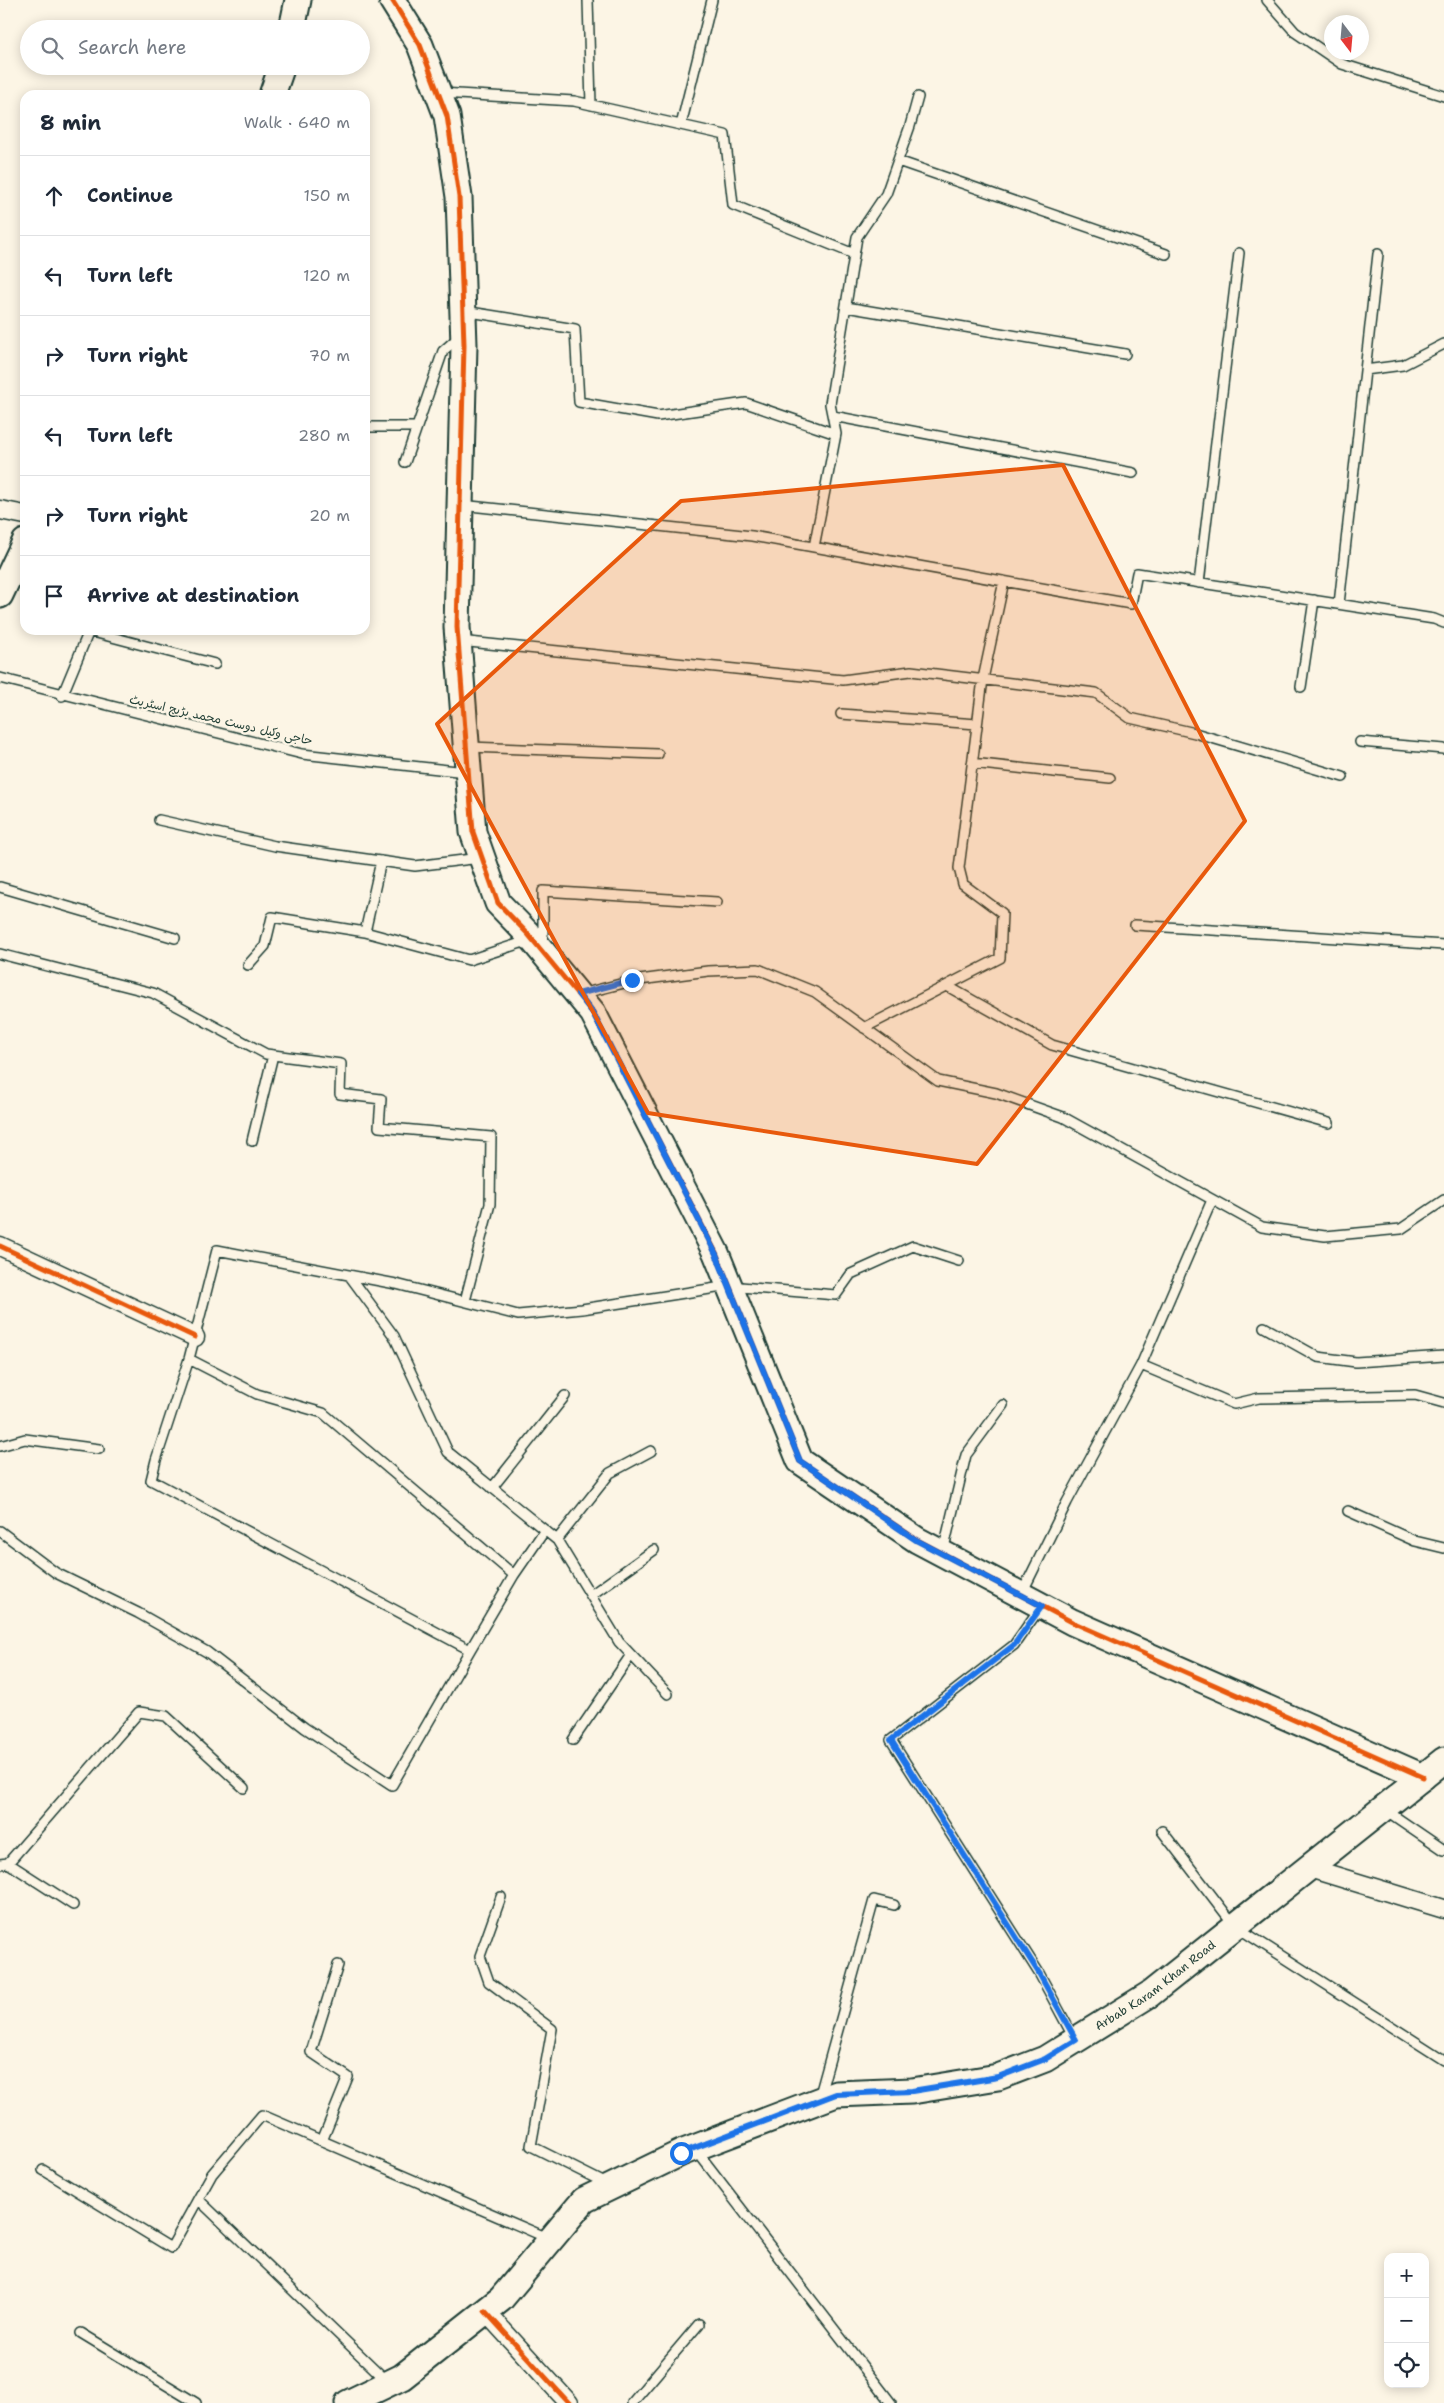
<!DOCTYPE html>
<meta charset="utf-8">
<style>
:root{--surface:#fff;--page:#f2f2f3;--text:#1f2937;--muted:#747a83;--line:#e0e1e3}
body{margin:0;font-family:"Shantell Sans","Playpen Sans Arabic",sans-serif;background:var(--page);color:var(--text)}
.controls{position:absolute;right:15px;bottom:15px;display:grid;overflow:hidden;border-radius:10px;box-shadow:0 2px 12px #0003}
.controls button{width:45px;height:45px;display:grid;place-items:center;padding:0;border:0;border-bottom:1px solid var(--line);background:var(--surface);color:var(--text);font:25px sans-serif}
.compass{position:absolute;left:1324px;top:15px;width:45px;height:45px;border-radius:50%;background:var(--surface);box-shadow:0 2px 12px #0003;rotate:164deg}
.stop{position:absolute;width:15px;height:15px;margin:-11px;border:4px solid #1a73e8;border-radius:50%;background:#fff}
.stop.end{background:#1a73e8;border-color:#fff;box-shadow:0 1px 5px #0008}
.list{margin:0;padding:0;list-style:none}
h2{display:flex;justify-content:space-between;align-items:center;height:65px;margin:0;padding:0 20px;font-size:21px}
h2 small{font-size:16px;font-weight:400;color:var(--muted)}
.list li{display:grid;grid-template-columns:32px 1fr auto;gap:15px;align-items:center;box-sizing:border-box;height:80px;padding:0 20px;border-top:1px solid var(--line)}
.list b{display:block;font-size:19px;white-space:nowrap}
.list em{font-size:16px;font-style:normal;color:var(--muted)}
.icon{flex:none;width:28px;height:28px;fill:none;stroke:currentColor;stroke-width:2;stroke-linecap:round;stroke-linejoin:round}
.map{position:relative;flex:none;width:1444px;height:2403px;overflow:hidden}
.search{position:absolute;background:var(--surface);box-shadow:0 2px 12px #0003;left:20px;top:20px;width:350px;height:55px;display:flex;align-items:center;gap:12px;box-sizing:border-box;padding:0 18px;border-radius:28px;color:var(--muted);font-size:19px}
.panel{position:absolute;background:var(--surface);box-shadow:0 2px 12px #0003;left:20px;top:90px;width:350px;height:545px;border-radius:15px}
.map>svg:first-child{display:block}
</style>
<div class="map">
<svg width="1444" height="2403" viewBox="0 0 1444 2403">
<rect width="100%" height="100%" fill="#fcf5e5"/>
<filter id="ink" filterUnits="userSpaceOnUse"><feTurbulence type="fractalNoise" baseFrequency=".02" numOctaves="2"/><feDisplacementMap in="SourceGraphic" scale="10" xChannelSelector="R" yChannelSelector="G"/><feConvolveMatrix kernelMatrix="1 2 1 2 8 2 1 2 1" color-interpolation-filters="sRGB"/></filter>
<g filter="url(#ink)">
<g fill="none" stroke-linecap="round" stroke-linejoin="round">
<g stroke="#1f3d34" stroke-width="12">
<path id="lane" d="M588,0L591,105
M1267,0L1295,32L1342,64L1444,96
M441,93L574,101L725,135L733,205L854,254
M681,125L712,0
M898,161L1166,254
M846,307L1125,354
M464,311L575,329L579,402L658,416L746,403L836,434
M1365,370L1403,365L1444,344
M833,416L1133,473
M365,427H417
M405,462L443,351L460,336
M461,505L752,536L1131,604L1137,573L1434,619L1444,623
M814,547L836,434L830,404L857,237L886,194L910,126L918,97
M1199,583L1239,253
M1339,604L1378,254
M459,641L843,680L911,671L1096,693L1130,718L1195,733L1343,777
M0,678L302,754L466,772
M1301,687L1314,600
M62,696L89,631L215,664
M841,714L977,724
M1360,742L1444,749
M469,747L658,754
M972,763L1110,778
M159,820L275,846L415,866L480,858
M0,887L175,938
M1135,925L1444,945
M365,932L381,861
M543,944V891L717,902
M0,954L153,993L266,1054L341,1064L340,1094L381,1099L379,1127L491,1137L490,1204L465,1301
M248,965L265,946L272,917L365,932L469,960L530,940
M947,986L1052,1045L1329,1123
M581,994L632,981L708,971L758,969L815,992L938,1081L996,1093L1063,1117L1262,1227L1325,1236L1401,1229L1444,1200
M864,1028L1000,958L1002,913L963,884L959,868L983,679L1004,581
M252,1141L273,1055
M349,1275L394,1336L448,1452L557,1540L619,1642L668,1694
M1264,1327L1318,1357L1356,1362L1444,1356
M189,1359L257,1394L323,1413L514,1575
M1141,1365L1234,1404L1259,1398L1415,1395L1444,1403
M0,1446L25,1439L99,1449
M492,1488L565,1396
M1348,1511L1415,1541L1444,1548
M0,1531L56,1573L138,1613L207,1652L305,1728L392,1785L470,1650L151,1480L156,1460L189,1359L217,1250L396,1284L518,1315L582,1309L729,1286L836,1295L851,1274L913,1246L959,1261
M557,1540L610,1473L651,1451
M943,1552L966,1455L1003,1405
M1022,1593L1067,1502L1141,1365L1212,1200
M591,1595L654,1550
M1040,1608L1014,1645L891,1740L1039,1973L1075,2040
M470,1650L514,1575L545,1530
M573,1740L631,1655
M1384,1809L1444,1850
M1162,1831L1235,1926L1444,2060
M8,1863L139,1712L166,1716L244,1788
M0,1864L8,1863L73,1905
M501,1897L480,1956L489,1982L552,2029L531,2146L607,2184
M819,2098L874,1900L894,1905
M322,2141L348,2077L311,2052L338,1965
M696,2150L891,2403
M43,2170L171,2248L212,2174L262,2115L550,2239
M198,2199L387,2381
M81,2333L196,2403
M632,2403L699,2324"/>
</g>
<g stroke="#1f3d34" stroke-width="21">
<path id="street" d="M0,510L25,515
M0,1246L195,1337
M1309,1868L1444,1909
M485,2311L569,2403"/>
</g>
<g stroke="#1f3d34" stroke-width="29">
<g id="secondary">
<path d="M392,0L420,45L447,116L459,197L464,345L457,627L473,832L498,903L527,933L593,1013L716,1253L800,1461L917,1540L1072,1622L1423,1777"/>
<path d="M292,29L298,0"/>
<path d="M272,95L282,66"/>
<path d="M0,595L25,542"/>
<path id="s1" d="M348,2403L402,2377L501,2299L584,2200L681,2153L836,2094L912,2091L998,2077L1045,2059L1150,1994L1444,1760"/>
</g>
</g>
<use href="#lane" stroke="#fcf5e5" stroke-width="9"/>
<use href="#street" stroke="#fcf5e5" stroke-width="18"/>
<use href="#secondary" stroke="#fcf5e5" stroke-width="25"/>
<g stroke="#fcf5e5" stroke-width="8">
<path id="cycleway" d="M392,0L420,45L447,116L459,197L464,345L457,627L473,832L498,903L527,933L593,1013L716,1253L800,1461L917,1540L1072,1622L1423,1777
M0,1246L195,1337
M485,2311L569,2403"/>
</g>
<use href="#cycleway" stroke="#e8590c" stroke-width="5"/>
</g>
</g>
<g fill="none" stroke-linecap="round" stroke-linejoin="round" filter="url(#ink)">
<path stroke="#1a73e8" stroke-width="6" d="M632,980L578,994L593,1013L716,1254L800,1461L916,1540L1042,1606L1014,1645L891,1740L1039,1973L1076,2040L1045,2059L998,2077L912,2091L836,2094L681,2153"/>
</g>
<path fill="#e8590c" fill-opacity="0.2" stroke="#e8590c" stroke-width="4" stroke-linejoin="round" d="M1063,465L1245,821L977,1164L648,1113L437,724L681,501Z"/>
<g text-anchor="middle" dominant-baseline="central" stroke-width="5" stroke-linejoin="round" paint-order="stroke">
<g font-size="12" fill="#1f3d34" stroke="#fcf5e5">
<text transform="translate(221 720) rotate(13)">حاجی وکیل دوست محمد بڑیچ اسٹریٹ</text>
<text stroke="none"><textPath href="#s1" startOffset="935">Arbab Karam Khan Road</textPath></text>
</g>
</g>
</svg>
<div class="controls">
<button>+</button>
<button>−</button>
<button><svg class="icon" aria-label="locate" viewBox="0 0 24 24"><circle cx="12" cy="12" r="6"/><path d="M12 2v4M12 18v4M2 12h4M18 12h4"/></svg></button>
</div>
<svg class="compass" viewBox="-18 -18 36 36"><path d="M0-13l5 13h-10z" fill="#e53935"/><path d="M0 13l5-13h-10z" fill="#747a83"/></svg>
<div class="stop" style="left:681px;top:2153px"></div>
<div class="stop end" style="left:632px;top:980px"></div>
<div class="search"><svg class="icon" aria-label="search" viewBox="0 0 24 24"><circle cx="10" cy="10" r="6"/><path d="M15 15l6 6"/></svg>Search here</div>
<section class="panel">
<h2>8 min<small>Walk · 640 m</small></h2>
<ul class="list">
<li><svg class="icon" aria-label="ahead" viewBox="0 0 24 24"><path d="M12 20V5M6 11l6-6 6 6"/></svg><div><b>Continue</b></div><em>150 m</em></li>
<li><svg class="icon" aria-label="left" viewBox="0 0 24 24"><path d="M17 20v-9H6M10 6l-5 5 5 5"/></svg><div><b>Turn left</b></div><em>120 m</em></li>
<li><svg class="icon" aria-label="right" viewBox="0 0 24 24"><path d="M7 20v-9h11M14 6l5 5-5 5"/></svg><div><b>Turn right</b></div><em>70 m</em></li>
<li><svg class="icon" aria-label="left" viewBox="0 0 24 24"><path d="M17 20v-9H6M10 6l-5 5 5 5"/></svg><div><b>Turn left</b></div><em>280 m</em></li>
<li><svg class="icon" aria-label="right" viewBox="0 0 24 24"><path d="M7 20v-9h11M14 6l5 5-5 5"/></svg><div><b>Turn right</b></div><em>20 m</em></li>
<li><svg class="icon" aria-label="arrive" viewBox="0 0 24 24"><path d="M6 21V4h12l-3 4 3 4H6"/></svg><div><b>Arrive at destination</b></div></li>
</ul>
</section>
</div>
